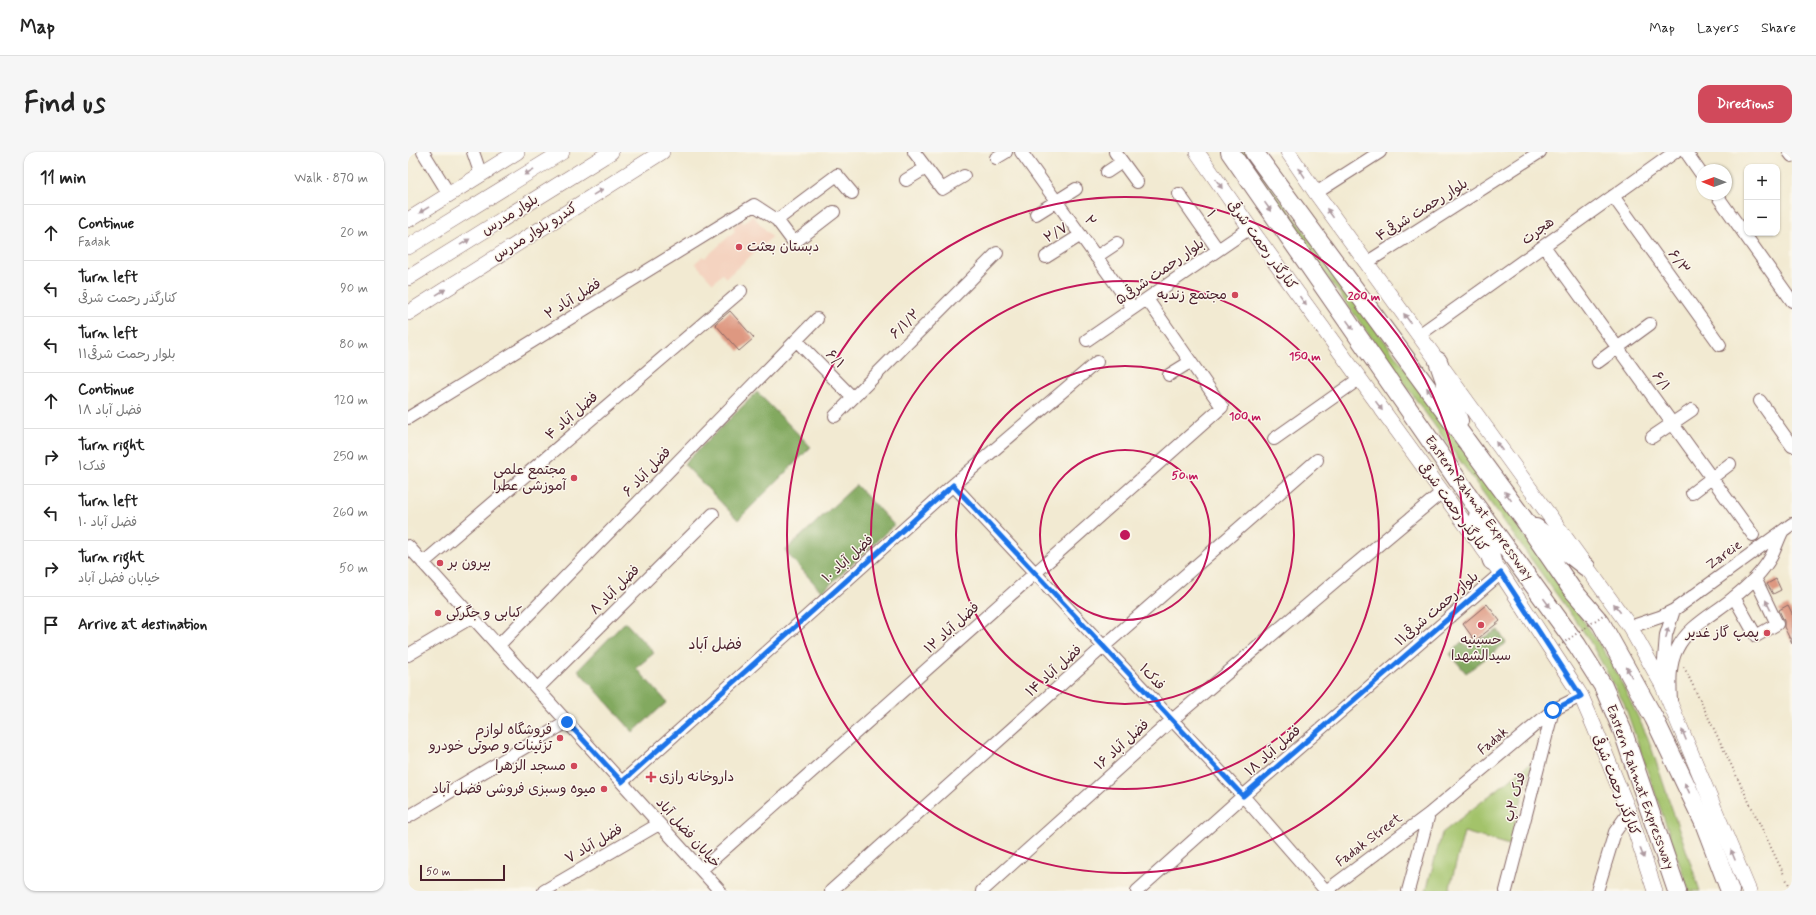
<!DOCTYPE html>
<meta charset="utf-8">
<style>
:root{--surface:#fff;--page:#f6f6f6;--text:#222;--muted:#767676;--line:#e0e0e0;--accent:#d1495b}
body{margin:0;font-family:Mynerve,"Playpen Sans Arabic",sans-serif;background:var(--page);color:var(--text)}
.controls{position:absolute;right:12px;top:12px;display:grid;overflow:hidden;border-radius:8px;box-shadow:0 1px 3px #0004}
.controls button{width:36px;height:36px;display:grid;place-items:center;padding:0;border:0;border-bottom:1px solid var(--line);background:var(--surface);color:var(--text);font:20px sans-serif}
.compass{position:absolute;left:1288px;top:12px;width:36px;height:36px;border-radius:50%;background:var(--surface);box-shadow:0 1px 3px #0004;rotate:271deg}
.scale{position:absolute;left:12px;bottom:10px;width:85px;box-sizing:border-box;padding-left:4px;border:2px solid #4a1f2b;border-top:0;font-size:11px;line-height:14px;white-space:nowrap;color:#4a1f2b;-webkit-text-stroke:3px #fbf7ec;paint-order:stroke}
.stop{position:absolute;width:12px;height:12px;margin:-9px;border:3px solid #1a73e8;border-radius:50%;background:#fff}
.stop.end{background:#1a73e8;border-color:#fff;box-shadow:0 1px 4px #0008}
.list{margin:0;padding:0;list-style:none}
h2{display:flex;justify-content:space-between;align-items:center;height:52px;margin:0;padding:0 16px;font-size:17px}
h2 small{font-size:13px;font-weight:400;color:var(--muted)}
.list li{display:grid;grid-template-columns:26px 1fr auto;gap:12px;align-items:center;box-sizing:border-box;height:56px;padding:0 16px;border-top:1px solid var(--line)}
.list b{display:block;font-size:15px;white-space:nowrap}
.list p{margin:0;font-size:13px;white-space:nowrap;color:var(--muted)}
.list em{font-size:13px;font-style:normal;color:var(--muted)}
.icon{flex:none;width:22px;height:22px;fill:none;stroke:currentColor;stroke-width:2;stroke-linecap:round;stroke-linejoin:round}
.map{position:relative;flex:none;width:1384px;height:739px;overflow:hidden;border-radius:12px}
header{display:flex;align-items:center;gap:24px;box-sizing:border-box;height:56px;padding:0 20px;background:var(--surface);border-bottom:1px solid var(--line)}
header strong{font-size:19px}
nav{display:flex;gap:22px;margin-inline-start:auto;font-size:14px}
.intro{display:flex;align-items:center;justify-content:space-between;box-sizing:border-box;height:96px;padding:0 24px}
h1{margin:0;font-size:28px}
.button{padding:10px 18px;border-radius:12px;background:var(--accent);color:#fff;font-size:14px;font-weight:700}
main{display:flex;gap:24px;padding:0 24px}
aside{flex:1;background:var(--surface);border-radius:12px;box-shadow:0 1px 3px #0004}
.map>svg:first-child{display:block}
</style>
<header>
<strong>Map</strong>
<nav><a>Map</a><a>Layers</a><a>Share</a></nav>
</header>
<div class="intro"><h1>Find us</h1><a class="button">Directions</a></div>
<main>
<aside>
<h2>11 min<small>Walk · 870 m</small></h2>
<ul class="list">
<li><svg class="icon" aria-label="ahead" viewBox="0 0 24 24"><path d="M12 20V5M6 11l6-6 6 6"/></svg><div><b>Continue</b><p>Fadak</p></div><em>20 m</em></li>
<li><svg class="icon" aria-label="left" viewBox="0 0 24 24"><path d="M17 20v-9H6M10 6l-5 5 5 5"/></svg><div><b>Turn left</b><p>کنارگذر رحمت شرقی</p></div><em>90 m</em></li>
<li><svg class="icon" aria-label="left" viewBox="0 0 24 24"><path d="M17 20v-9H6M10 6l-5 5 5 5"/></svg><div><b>Turn left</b><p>بلوار رحمت شرقی۱۱</p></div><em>80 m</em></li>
<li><svg class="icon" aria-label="ahead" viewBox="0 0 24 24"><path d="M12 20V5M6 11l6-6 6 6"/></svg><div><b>Continue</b><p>فضل آباد ۱۸</p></div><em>120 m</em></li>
<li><svg class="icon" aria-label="right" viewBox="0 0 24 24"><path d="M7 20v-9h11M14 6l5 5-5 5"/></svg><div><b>Turn right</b><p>فدک۱</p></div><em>250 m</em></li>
<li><svg class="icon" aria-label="left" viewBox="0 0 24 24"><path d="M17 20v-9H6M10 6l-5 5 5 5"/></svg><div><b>Turn left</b><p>فضل آباد ۱۰</p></div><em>260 m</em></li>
<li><svg class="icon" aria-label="right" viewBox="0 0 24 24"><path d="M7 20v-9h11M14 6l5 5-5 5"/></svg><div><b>Turn right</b><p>خیابان فضل آباد</p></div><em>50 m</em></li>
<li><svg class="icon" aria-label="arrive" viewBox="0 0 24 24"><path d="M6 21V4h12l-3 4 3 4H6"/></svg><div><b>Arrive at destination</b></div></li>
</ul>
</aside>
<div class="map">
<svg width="1384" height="739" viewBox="0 0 1384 739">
<rect width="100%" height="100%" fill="#fbf7ec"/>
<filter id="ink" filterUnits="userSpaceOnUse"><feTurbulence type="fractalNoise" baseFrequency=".025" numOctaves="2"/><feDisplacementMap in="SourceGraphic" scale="8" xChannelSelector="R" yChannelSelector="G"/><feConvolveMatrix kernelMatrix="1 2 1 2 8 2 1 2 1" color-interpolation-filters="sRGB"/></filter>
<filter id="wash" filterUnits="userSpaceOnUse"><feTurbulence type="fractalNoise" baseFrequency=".012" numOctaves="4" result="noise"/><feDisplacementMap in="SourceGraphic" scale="16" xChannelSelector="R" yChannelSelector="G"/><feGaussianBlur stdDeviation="0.9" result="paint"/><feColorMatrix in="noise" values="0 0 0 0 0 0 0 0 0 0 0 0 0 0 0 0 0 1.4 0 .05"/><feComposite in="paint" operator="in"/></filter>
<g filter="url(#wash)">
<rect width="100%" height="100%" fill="#f2ead2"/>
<path fill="#f4d3c0" d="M344,63L364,85L318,126L314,122L305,131L287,111L295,104L297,106L327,79L325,75L333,68L336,71Z"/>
<path fill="#a3c36b" stroke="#76714b" d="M829,0H838L1012,237L1136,411L1204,511L1240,586L1292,739H1281L1216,551L1180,486Z
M1124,610L1101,693L1056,680L1041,739H1018L1034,681Z"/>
<path fill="#82a95f" stroke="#666445" d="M349,240L403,295L330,368L276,312Z
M448,333L486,373L414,440L377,399Z
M217,470L246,501L228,516L259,550L225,580L170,518Z
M1090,478L1098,491L1058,521L1042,502L1053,490L1059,494Z"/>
<g id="blocks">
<path fill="#de9881" d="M322,159L346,186L331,199L307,172Z
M1368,427L1373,438L1365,442L1359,432Z
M1079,452L1092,469L1067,489L1055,472Z
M1380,453L1384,461V491L1376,475V469L1371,458Z"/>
</g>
</g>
<g filter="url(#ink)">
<use href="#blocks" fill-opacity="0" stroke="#856665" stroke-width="1"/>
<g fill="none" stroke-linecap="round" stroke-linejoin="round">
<g stroke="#856665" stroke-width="14">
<path id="minor" d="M15,0L41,42
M65,0L73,23
M506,0L534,37L556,24
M613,0L725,156
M707,0L729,30
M1278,0L1294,23
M1381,0L1384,4
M588,6L598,0
M699,20L714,10
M498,28L518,16
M908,41L972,0
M771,42L810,98
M1308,42L1384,149
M1205,44L1312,193
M628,62L668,37
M369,68L429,23L444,41
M1136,94L1345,383
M638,105L673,83
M688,105L709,91
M958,111L1132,0
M1011,183L1267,0
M388,188L445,246
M679,188L842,76
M1190,210L1242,172
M761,223L782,210
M1352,249L1384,294
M427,264L589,101
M0,266L346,53L369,68L384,88L387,90L426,60
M1244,285L1284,258
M866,287L951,227
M545,333L835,644L918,739
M1284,341L1322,312
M0,394L312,739
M15,411L333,139
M1326,445L1348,484L1369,472L1347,426
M1222,475L1252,465L1266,458L1384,372
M90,494L409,167
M0,503L64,465
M1254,532L1258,483L1266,458
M130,536L305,362
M1263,549C1262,532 1261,512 1269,497C1280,474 1306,462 1325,446C1339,435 1354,421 1363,405C1367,398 1370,388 1374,380
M214,630L545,333L689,210
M0,665L159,570
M293,718L814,255L739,147
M136,739L251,672
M423,739L695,495L909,308
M574,739L764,568L931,426L1034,340
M729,739L835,644L1093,421
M918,739L1021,662L1145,558L1173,544
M1000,739L1021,662
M1098,739L1145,558
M1189,739L1207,680L1221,660"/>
</g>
<g stroke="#856665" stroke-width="16">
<path id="major" d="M789,0L842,76L1093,421L1159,522L1173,544L1186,574L1221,660L1247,739
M880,0L908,41L1222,475L1254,532L1341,739
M0,68L109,0
M0,95L154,0
M0,126L203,0
M0,161L254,0"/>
</g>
<g stroke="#856665" stroke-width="20">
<path id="highway" d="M822,0L1065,350L1169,493L1195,534L1215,580L1269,739
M846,0L1115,366L1163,436L1193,471L1246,566L1296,671L1322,739
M1030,209L1051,269
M1070,364L1084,409
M1128,376L1178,415"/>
</g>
<path stroke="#856665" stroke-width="2" stroke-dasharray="1 3" stroke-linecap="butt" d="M1276,515L1384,739"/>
<use href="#minor" stroke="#fff" stroke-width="12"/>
<use href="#major" stroke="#fff" stroke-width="15"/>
<use href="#highway" stroke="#fff" stroke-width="18"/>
<path stroke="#856665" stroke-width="2" stroke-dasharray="1 3" stroke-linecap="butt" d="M1151,494L1198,461"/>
</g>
<defs><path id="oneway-solid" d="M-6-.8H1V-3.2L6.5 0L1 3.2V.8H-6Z"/></defs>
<g fill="#ae9aa0">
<use href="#oneway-solid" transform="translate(121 20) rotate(148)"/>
<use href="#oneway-solid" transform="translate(894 21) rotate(-124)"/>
<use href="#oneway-solid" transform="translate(811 32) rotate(55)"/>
<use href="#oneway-solid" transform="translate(190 40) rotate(-32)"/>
<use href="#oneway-solid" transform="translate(860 55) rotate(55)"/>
<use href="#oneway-solid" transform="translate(16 58) rotate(148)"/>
<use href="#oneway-solid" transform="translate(922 61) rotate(-126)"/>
<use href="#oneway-solid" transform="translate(57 90) rotate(-32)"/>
<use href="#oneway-solid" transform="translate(33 140) rotate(-32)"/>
<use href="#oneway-solid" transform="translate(895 149) rotate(54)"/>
<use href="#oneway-solid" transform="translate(999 166) rotate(-126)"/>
<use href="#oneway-solid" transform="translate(942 173) rotate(55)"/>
<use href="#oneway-solid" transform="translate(1022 240) rotate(-127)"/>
<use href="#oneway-solid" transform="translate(971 254) rotate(54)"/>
<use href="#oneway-solid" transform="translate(1091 294) rotate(-126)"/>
<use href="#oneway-solid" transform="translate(1100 344) rotate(-126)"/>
<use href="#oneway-solid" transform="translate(1139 451) rotate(54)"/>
<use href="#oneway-solid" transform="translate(1360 453) rotate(-116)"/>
<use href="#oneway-solid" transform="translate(1209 456) rotate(-127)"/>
<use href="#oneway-solid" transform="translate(1259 481) rotate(-77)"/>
<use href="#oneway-solid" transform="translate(1221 520) rotate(-118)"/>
<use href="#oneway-solid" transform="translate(1276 583) rotate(-112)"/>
<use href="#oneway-solid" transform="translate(1279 636) rotate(-116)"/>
<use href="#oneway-solid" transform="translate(1234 701) rotate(69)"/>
<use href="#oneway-solid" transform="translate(1325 703) rotate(-112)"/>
</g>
</g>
<g fill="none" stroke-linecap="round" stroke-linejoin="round" filter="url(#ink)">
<path stroke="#1a73e8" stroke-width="5" d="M159,570L214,630L545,333L835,644L1093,421L1173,544L1145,558"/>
</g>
<g fill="none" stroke="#c2185b" stroke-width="2">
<circle cx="717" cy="383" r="85"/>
<circle cx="717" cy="383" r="169"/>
<circle cx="717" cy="383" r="254"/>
<circle cx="717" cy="383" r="338"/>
</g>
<g fill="#d1495b" stroke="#fbf7ec" stroke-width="1.5">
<circle cx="331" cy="95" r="4"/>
<circle cx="827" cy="143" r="4"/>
<circle cx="166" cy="326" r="4"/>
<circle cx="32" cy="411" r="4"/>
<circle cx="30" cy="461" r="4"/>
<circle cx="1073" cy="473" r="4"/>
<circle cx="1359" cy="481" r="4"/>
<circle cx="152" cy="586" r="4"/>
<circle cx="166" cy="614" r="4"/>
<path d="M241 619h4v4h4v4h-4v4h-4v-4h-4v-4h4z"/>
<circle cx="196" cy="637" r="4"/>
</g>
<g text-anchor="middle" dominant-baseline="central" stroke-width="3" stroke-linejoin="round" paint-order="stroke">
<g font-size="14" fill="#4a1f2b" stroke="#fbf7ec">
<text transform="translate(1014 58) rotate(-32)">بلوار رحمت شرقی۴</text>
<text transform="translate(803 62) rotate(55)">۱</text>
<text transform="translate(102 63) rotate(-32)">بلوار مدرس</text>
<text transform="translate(682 69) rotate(54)">۲</text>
<text transform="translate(1130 79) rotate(-36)">هجرت</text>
<text transform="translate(127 80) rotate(-32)">کندرو بلوار مدرس</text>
<text transform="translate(648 81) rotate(-31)">۲/۷</text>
<text transform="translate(854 93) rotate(54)">کنارگذر رحمت شرقی</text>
<text transform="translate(1271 110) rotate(54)">۶/۳</text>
<text transform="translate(752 120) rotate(-35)">۵بلوار رحمت شرقی</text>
<text transform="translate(165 147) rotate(-32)">فضل آباد ۲</text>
<text transform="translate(497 172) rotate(-45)">۶/۱/۲</text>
<text transform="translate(427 207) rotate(45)">۶/۱</text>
<text transform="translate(1253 229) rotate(54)">۶/۱</text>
<text transform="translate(164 264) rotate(-41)">فضل آباد ۴</text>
<text transform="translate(239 320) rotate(-46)">فضل آباد ۶</text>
<text transform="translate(1045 355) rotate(54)">کنارگذر رحمت شرقی</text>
<text transform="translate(1071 356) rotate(54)">Eastern Rahmat Expressway</text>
<text transform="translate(1316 403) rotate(-36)">Zareie</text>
<text transform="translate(440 407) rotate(-42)">فضل آباد ۱۰</text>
<text transform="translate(207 438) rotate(-45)">فضل آباد ۸</text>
<text transform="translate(1029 457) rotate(-41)">بلوار رحمت شرقی۱۱</text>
<text transform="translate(544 476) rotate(-42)">فضل آباد ۱۲</text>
<text transform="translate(646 519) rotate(-42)">فضل آباد ۱۴</text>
<text transform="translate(744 525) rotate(47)">فدک۱</text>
<text transform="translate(1085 589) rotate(-40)">Fadak</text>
<text transform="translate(714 593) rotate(-42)">فضل آباد ۱۶</text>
<text transform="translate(865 599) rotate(-41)">فضل آباد ۱۸</text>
<text transform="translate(1208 633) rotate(69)">کنارگذر رحمت شرقی</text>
<text transform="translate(1232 635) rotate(70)">Eastern Rahmat Expressway</text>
<text transform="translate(1107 645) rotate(-75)">فدک ۲پ</text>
<text transform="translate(280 681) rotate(48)">خیابان فضل آباد</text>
<text transform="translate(961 688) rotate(-37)">Fadak Street</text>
<text transform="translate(186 692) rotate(-30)">فضل آباد ۷</text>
</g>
<g font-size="14" fill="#4a1f2b" stroke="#fbf7ec" text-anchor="end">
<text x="339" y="95" text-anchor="start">دبستان بعثت</text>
<text x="819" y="143">مجتمع زندیه</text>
<text x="158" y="318">مجتمع علمی<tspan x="158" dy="16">آموزشی عطرا</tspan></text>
<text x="40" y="411" text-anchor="start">بیرون بر</text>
<text x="38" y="461" text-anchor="start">کبابی و جگرکی</text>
<text x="1351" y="481">پمپ گاز غدیر</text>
<text x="1073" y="488" text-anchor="middle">حسینیه<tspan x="1073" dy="16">سیدالشهدا</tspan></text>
<text x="144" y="578">فروشگاه لوازم<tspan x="144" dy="16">تزئینات و صوتی خودرو</tspan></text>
<text x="158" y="614">مسجد الزهرا</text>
<text x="251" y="625" text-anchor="start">داروخانه رازی</text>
<text x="188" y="637">میوه وسبزی فروشی فضل آباد</text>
</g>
<g font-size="15" fill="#4a1f2b" stroke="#fbf7ec">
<text x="307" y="493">فضل آباد</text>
</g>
</g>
<circle cx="717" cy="383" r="6" fill="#c2185b" stroke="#fbf7ec" stroke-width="2"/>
<g font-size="12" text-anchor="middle" font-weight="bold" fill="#c2185b" stroke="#fbf7ec" stroke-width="3" stroke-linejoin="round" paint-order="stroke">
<text x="956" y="148">200 m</text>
<text x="897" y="208">150 m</text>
<text x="837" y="268">100 m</text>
<text x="777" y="327">50 m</text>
</g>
</svg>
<div class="controls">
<button>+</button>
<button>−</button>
</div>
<svg class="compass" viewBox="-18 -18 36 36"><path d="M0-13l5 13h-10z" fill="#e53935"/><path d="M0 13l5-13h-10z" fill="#767676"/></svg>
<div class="scale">50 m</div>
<div class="stop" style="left:1145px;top:558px"></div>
<div class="stop end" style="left:159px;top:570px"></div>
</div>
</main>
